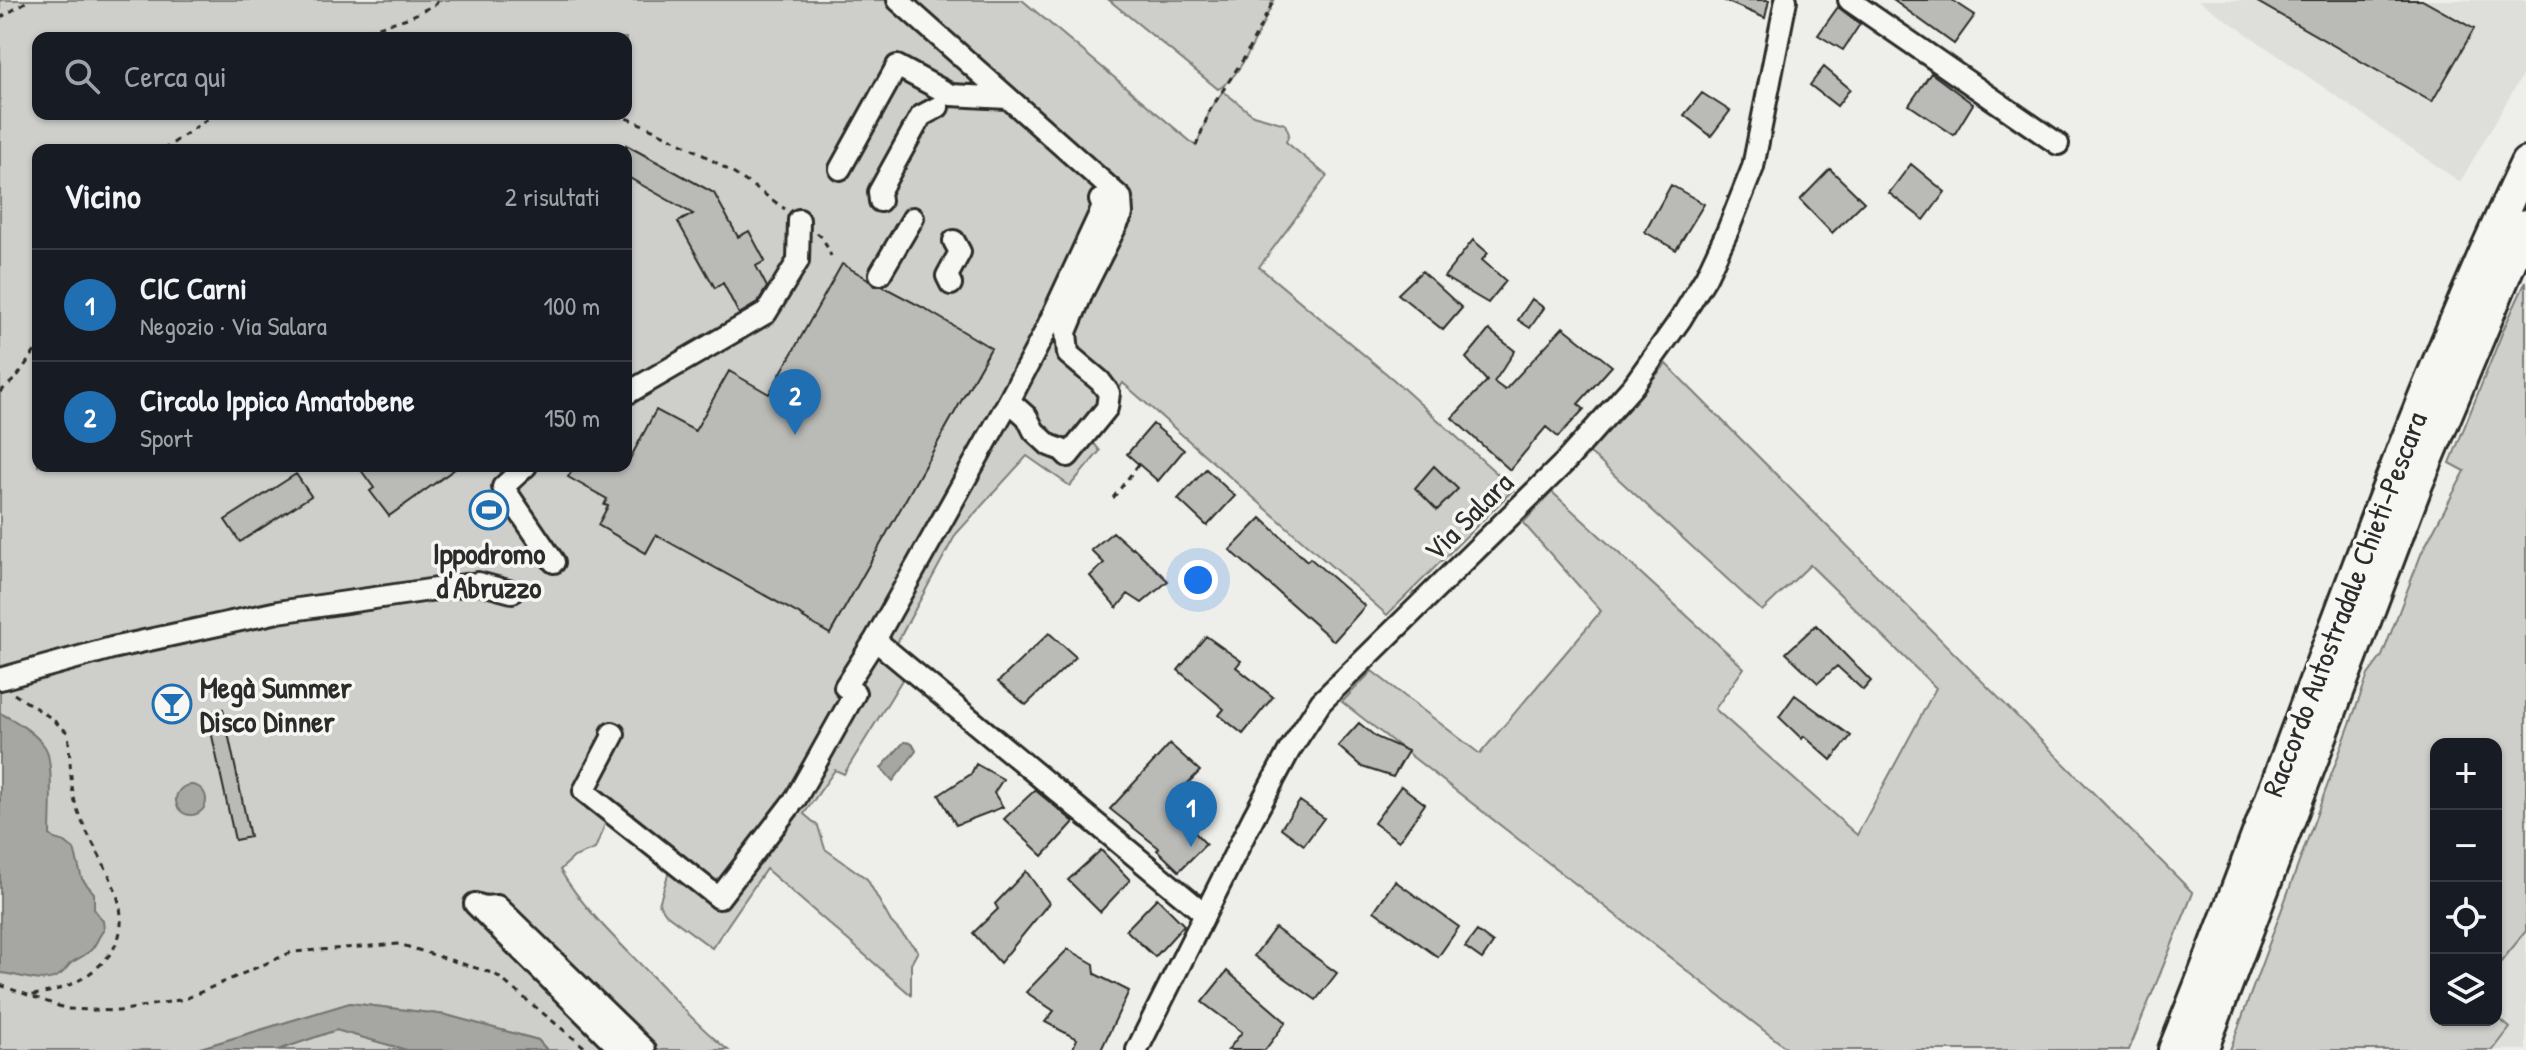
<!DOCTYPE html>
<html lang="it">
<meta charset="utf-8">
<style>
:root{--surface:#171b24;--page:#20242c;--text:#f1f3f6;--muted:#9ea1a6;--line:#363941;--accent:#1f6fb2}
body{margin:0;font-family:"Patrick Hand",sans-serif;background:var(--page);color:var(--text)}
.controls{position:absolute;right:24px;bottom:24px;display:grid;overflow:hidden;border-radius:16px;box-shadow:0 2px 6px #0004}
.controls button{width:72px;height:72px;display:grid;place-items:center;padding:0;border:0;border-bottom:2px solid var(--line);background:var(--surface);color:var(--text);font:40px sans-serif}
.you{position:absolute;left:1198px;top:580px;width:28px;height:28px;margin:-20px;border:6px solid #fff;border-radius:50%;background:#1a73e8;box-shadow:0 0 0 12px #1a73e833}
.badge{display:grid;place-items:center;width:52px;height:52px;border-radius:50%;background:var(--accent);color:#fff;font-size:26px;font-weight:700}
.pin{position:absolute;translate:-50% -66px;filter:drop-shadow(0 2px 4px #0008)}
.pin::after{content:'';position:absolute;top:42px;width:28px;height:24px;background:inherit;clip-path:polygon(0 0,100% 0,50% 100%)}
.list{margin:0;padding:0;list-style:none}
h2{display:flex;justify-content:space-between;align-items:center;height:104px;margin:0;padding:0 32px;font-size:34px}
h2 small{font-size:26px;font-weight:400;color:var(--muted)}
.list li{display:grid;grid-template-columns:52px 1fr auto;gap:24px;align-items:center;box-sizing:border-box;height:112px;padding:0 32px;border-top:2px solid var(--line)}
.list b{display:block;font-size:30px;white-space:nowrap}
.list p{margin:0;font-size:26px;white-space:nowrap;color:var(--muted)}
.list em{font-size:26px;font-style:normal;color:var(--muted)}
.icon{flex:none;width:44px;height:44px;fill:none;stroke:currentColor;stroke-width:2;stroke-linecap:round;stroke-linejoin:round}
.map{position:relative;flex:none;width:2526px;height:1050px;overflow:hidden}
.search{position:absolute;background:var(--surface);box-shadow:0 2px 6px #0004;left:32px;top:32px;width:600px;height:88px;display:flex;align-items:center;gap:20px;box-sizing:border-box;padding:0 28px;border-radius:16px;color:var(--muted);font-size:30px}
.panel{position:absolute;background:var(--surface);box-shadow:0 2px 6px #0004;left:32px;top:144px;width:600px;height:328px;border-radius:16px}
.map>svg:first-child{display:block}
</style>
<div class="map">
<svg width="2526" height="1050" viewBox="0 0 2526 1050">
<rect width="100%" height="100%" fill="#eeeeea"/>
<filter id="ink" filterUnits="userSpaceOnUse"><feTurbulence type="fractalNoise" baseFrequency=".0125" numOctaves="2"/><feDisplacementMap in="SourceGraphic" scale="16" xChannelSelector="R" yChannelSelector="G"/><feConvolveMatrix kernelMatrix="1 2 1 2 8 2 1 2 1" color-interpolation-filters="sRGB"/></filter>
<g filter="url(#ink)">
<path fill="#dededb" d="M2198,0H2526V69L2460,182Z
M2526,931V1050H2493L2510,1028L2496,1016V968Z"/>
<path fill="#cececa" stroke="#7c7c7a" stroke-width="2" fill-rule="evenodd" d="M0,0H1022L1196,146L1210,110L1223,91L1253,115L1285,124L1289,134L1286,142L1327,176L1259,267L1394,380L1514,489L1387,615L1123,383L1107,408L1116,414L1093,442L1100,451L1070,486L1027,456L956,534L887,661L905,675L844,774L835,770L804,814L818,826L825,849L867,879L891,922L918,951L911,964V995L766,869L712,948L666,914L659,904L670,868L607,819L595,849L574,857L560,870C585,911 620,943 653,977C677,1002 701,1029 728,1050H547L538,1040L446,1015L350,1003L194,1050H0ZM38,38H626V114H38ZM38,150H626V466H38Z
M1109,0H1274C1263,23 1240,80 1218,89Z
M2526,281V931L2496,968V744H2436V1020H2496V1016L2510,1028L2493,1050H2230L2368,675L2382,656L2422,552L2465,471L2450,463L2505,326Z
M1666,364L2193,893L2129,1050H1789L1342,702L1372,671L1480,754L1601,611L1523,523L1552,492L1744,668L1715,709L1857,835L1936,688L1810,565L1762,611L1589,452Z
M336,1030L407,1050H278Z"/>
<path fill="#a6a6a3" stroke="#757573" stroke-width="2" d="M0,713C16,721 35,733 45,747C54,760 50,817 50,835L55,839L65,842L74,849L82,879L94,893V909L103,921L104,930C98,936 97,944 91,950C85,956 76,959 70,964C67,967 65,971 61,974C43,987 20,974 0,973Z
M904,742C911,742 914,744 916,751L893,781L881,768Z
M176 800a15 15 0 1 1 30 0a15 15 0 1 1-30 0Z
M350,1003L446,1015L538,1040L547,1050H407L336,1030L278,1050H194Z"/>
<path fill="#babab7" stroke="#2b2b2b" stroke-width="2" d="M1723,0H1769L1765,18Z
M1893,0H1952L1975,15L1954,44Z
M2254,0H2422L2474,29L2432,102Z
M1838,7L1860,24L1843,50L1818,35Z
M1824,67L1850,89L1837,106L1810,85Z
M1931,73L1973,104L1954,135L1909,105Z
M1702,93L1730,111L1711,136L1684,115Z
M626,145L714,193L738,237L749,231L765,261L756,266L767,287L757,303L739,314L723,283L715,288L678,222L693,214L626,176Z
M1911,164L1945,192L1924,220L1889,193Z
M1830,169L1864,202L1832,233L1800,200Z
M1671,185L1704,204L1676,250L1645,232Z
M1473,240L1488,253L1482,260L1506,281L1488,303L1444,277Z
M842,264L868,279L874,286H882L922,307L991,348L830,634L803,618L804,617L656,535L646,553L598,525L608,506L604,505L607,499L568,477L575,466H626L656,410L695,431L729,371L769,394Z
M1422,271L1462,308L1443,330L1398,294Z
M1532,299L1544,308L1530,328L1518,320Z
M1563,327L1612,366L1578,404L1584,409L1558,437L1546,427L1510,470L1452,418L1487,381L1466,358L1489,330L1515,351L1494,382L1505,390Z
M1153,424L1184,450L1158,481L1127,454Z
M358,466H459L389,516L370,491L374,488Z
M1434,466L1458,489L1437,510L1415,488Z
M1206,469L1235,496L1207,526L1178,499Z
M296,474L311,496L240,542L225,520Z
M1261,518L1307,561L1310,558L1365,606L1334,641L1230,550Z
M1113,532L1132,549L1133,547L1168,581L1142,603L1128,594L1117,608L1090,576L1104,563L1091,550Z
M1816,625L1871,681L1863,690L1837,666L1818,683L1786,653Z
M1049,633L1076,657L1026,705L998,682Z
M1206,636L1241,661L1236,667L1273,697L1243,734L1219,715L1224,709L1178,670Z
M1795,695L1851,736L1831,760L1804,736L1802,739L1779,717Z
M223,709L250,837L235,840L207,713Z
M1359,723L1376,737L1408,751L1393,777L1362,767L1338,746Z
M1170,744L1200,771L1167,804L1206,844L1179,871L1157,850L1159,848L1110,809Z
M976,764L1003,779L994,793L1003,807L956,825L939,795L971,774Z
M1401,786L1425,804L1399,841L1374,823Z
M1035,790L1074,822L1043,856L1004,819Z
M1300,801L1324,818L1304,845L1281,828Z
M1101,850L1130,880L1100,912L1068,880Z
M1026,871L1049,903L1000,963L973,933L998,909L995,904Z
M1395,881L1459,927L1438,957L1374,911Z
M1157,898L1184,925L1155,957L1126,930Z
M1275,928L1337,973L1316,1000L1254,956Z
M1477,931L1493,943L1482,959L1465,947Z
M1068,949L1094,964L1095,974L1129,991L1101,1050H1072L1077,1039L1045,1022L1054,1011L1026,992Z
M1227,971L1286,1022L1265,1050H1228L1242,1032L1202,1002Z"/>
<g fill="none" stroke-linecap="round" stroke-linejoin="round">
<g stroke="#2b2b2b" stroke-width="26">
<path id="minor" d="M898,0L1121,198L1122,214L1083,291L1066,332L1068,354L1100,381L1109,393L1107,408L1068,456L1062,450L1049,445L1034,431L1027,417L1009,401
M1849,0L2058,144
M840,169L897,66L951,95L1007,98
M880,201L879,192L921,116L938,107
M880,274L913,218
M951,284L947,276L960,252L954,241
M626,394L766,313L798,261L799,220
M526,466L503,487L554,562
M875,640L1205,914
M0,679L112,648L278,612L478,583L512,592
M612,733L614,734L584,791L719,898L796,798L855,693L845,687L875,640L1009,401L1044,334L1103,207L1100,200
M475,904L485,907L497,906L645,1050
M475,904L621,1050
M1137,1050L1253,818L1289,751L1321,702L1565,462L1633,386L1680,320L1706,277L1728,230L1753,167L1786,0"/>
</g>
<g stroke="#2b2b2b" stroke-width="36">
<path id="highway" d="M2174,1050C2294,755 2389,451 2526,163
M2202,1050L2417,484L2526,225"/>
</g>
<path stroke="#2b2b2b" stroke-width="3" stroke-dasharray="6 6" stroke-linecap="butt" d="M0,18L29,0
M361,32L368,38
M344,38L410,17L436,4L438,0
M615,114C677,136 732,170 785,209
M1196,146L1210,110L1244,58L1274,0
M163,150L215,114
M817,233L823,238L831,256
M0,392L16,378L38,347
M1113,498L1139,464
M14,694L51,718L68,733C71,759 69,787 78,812C95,858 149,916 103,962C83,982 60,991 32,995
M0,985L67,1009L119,1011L185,999L292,952L399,944L495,974L588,1050"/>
<use href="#minor" stroke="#f6f6f2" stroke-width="20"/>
<use href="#highway" stroke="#f6f6f2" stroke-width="30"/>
</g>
</g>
<defs>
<g id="stadium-ring" transform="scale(2)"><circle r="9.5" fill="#f6f6f2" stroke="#1f6fb2" stroke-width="1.5"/><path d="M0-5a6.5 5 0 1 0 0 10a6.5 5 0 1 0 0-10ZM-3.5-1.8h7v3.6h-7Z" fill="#1f6fb2"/></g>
<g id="bar-ring" transform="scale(2)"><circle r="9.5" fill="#f6f6f2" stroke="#1f6fb2" stroke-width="1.5"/><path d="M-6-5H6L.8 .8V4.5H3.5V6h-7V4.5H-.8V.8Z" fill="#1f6fb2"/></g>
</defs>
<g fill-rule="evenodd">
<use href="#stadium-ring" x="489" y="510"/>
<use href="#bar-ring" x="172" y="704"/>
</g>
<g text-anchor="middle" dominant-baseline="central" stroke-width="7" stroke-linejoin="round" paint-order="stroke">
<g font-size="30" fill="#2b2b2b" stroke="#f6f6f2">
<text transform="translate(1468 516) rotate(-45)">Via Salara</text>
<text transform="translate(2344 604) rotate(-69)">Raccordo Autostradale Chieti-Pescara</text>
</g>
<g font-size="30" font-weight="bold" fill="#2b2b2b" stroke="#f6f6f2">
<text x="489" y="553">Ippodromo<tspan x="489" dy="34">d'Abruzzo</tspan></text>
<text x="200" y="687" text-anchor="start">Megà Summer<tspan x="200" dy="34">Disco Dinner</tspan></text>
</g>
</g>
</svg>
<div class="controls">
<button>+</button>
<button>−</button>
<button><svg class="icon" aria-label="locate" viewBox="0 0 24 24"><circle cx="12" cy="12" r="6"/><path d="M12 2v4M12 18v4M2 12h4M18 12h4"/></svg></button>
<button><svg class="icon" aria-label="layers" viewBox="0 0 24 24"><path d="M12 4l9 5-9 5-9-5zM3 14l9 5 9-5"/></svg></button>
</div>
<div class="you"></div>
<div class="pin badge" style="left:1191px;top:847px">1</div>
<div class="pin badge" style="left:795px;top:435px">2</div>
<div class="search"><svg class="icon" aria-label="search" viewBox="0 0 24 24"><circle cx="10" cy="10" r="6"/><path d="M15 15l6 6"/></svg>Cerca qui</div>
<section class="panel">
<h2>Vicino<small>2 risultati</small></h2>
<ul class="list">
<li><span class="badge">1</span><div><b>CIC Carni</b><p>Negozio · Via Salara</p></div><em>100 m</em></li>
<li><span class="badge">2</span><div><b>Circolo Ippico Amatobene</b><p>Sport</p></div><em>150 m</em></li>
</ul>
</section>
</div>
